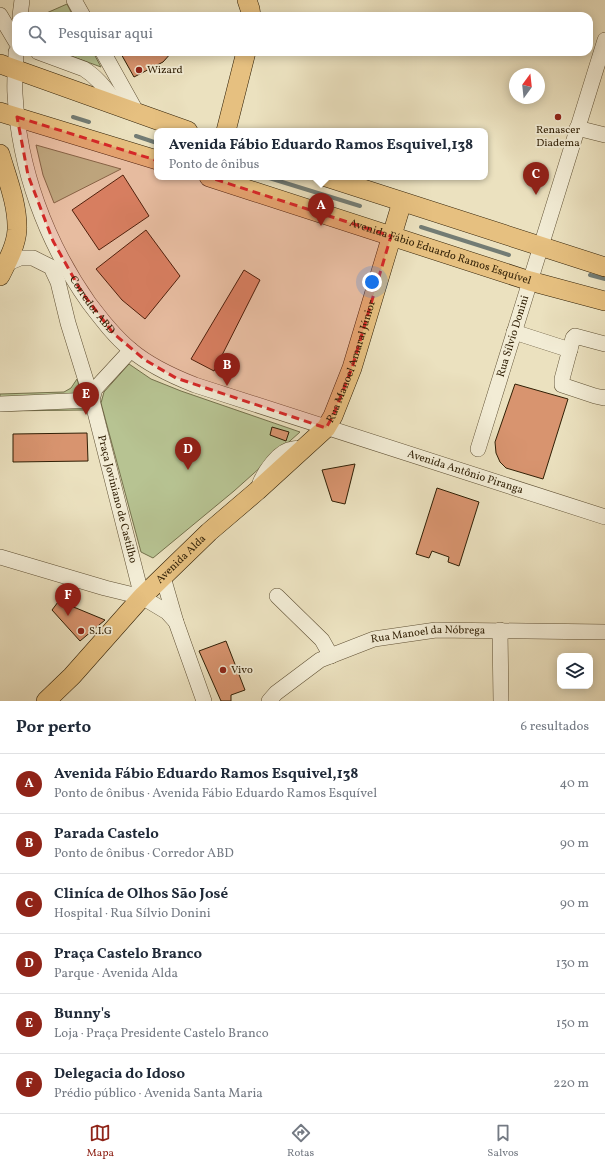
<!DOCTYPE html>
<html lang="pt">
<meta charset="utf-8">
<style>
:root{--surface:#fff;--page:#f6f6f7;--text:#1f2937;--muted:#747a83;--line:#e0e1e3;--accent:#8f2418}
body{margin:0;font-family:Vollkorn,serif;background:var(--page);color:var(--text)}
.controls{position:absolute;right:12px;bottom:12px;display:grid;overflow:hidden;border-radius:8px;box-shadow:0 2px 10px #0003}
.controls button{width:36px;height:36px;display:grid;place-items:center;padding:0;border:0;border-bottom:1px solid var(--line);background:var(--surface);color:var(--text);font:20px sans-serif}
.compass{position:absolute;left:509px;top:68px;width:36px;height:36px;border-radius:50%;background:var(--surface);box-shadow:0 2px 10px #0003;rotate:15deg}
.you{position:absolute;left:372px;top:282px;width:14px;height:14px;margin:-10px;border:3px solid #fff;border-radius:50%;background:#1a73e8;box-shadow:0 0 0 6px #1a73e833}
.badge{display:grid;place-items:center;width:26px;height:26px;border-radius:50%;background:var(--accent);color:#fff;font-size:13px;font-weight:700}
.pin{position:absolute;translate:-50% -33px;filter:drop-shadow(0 1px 2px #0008)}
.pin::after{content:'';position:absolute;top:21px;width:14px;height:12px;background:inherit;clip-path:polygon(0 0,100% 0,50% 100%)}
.popup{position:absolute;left:154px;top:128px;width:334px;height:52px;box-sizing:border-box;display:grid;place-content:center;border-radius:8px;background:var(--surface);filter:drop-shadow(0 1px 3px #0005);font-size:13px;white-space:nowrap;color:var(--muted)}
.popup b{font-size:15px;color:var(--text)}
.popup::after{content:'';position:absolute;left:50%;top:100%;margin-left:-8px;border:8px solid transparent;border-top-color:var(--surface)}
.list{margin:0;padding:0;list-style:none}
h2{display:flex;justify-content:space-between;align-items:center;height:52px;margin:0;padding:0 16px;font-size:17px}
h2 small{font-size:13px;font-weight:400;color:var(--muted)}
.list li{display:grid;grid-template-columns:26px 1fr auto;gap:12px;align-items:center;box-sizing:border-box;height:60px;padding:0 16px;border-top:1px solid var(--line)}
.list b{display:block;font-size:15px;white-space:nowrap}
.list p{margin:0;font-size:13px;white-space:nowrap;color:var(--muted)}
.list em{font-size:13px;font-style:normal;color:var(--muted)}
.icon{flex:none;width:22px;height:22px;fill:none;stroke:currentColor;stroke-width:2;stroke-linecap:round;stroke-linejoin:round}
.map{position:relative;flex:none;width:605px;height:701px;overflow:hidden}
.search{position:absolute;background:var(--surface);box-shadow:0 2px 10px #0003;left:12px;right:12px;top:12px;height:44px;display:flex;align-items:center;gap:10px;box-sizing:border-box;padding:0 14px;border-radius:12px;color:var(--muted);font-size:15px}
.sheet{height:412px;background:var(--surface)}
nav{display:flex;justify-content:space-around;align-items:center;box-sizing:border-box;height:56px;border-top:1px solid var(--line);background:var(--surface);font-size:11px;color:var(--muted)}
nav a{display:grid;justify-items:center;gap:2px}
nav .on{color:var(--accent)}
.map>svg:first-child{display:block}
</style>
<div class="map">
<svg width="605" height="701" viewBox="0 0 605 701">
<rect width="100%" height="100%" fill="#ebe1bf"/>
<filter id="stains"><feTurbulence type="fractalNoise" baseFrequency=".005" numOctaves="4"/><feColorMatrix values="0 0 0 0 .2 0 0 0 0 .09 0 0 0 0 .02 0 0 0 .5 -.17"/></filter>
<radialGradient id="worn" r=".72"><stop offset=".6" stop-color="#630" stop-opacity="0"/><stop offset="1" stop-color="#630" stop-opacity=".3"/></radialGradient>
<path fill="#b7c392" stroke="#74714c" d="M67,4L73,16H42V15Z
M60,52H93L101,67Z
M36,145L121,169L54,203L43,175Z
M129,364L151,379L181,391L300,432L234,491L153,558L141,552L101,403L104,392Z
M77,379L86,410L0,411V394L64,392L71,388Z"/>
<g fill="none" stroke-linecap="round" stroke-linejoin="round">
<path stroke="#737c74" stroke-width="4" d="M73,117L89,122
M136,136L157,143
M266,177L360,206
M421,227L509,255
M590,275L605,279"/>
</g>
<path fill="#d8946f" stroke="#301f05" d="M120,52H172L163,62L134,77Z
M123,175L149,216L99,250L72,210Z
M146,230L180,276L145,319L122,300L96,269Z
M244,270L260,280L214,371L191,359Z
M515,384L568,399L543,479L506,468L500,462L496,453L495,442Z
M272,427L289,432L286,441L270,435Z
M87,433L88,461L13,462V434Z
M355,464L345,504L332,501L322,470Z
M437,488L479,502L459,566L448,562L449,557L432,551L429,558L416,554Z
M58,602L76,608L105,620L80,641L52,610Z
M226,641L245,690L231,695V701H221L199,651Z"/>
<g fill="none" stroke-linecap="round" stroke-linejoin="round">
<g stroke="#5f5034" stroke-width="16">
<g id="minor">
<path d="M74,0L83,16"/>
<path d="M0,15L16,42"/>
<path d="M20,16L22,0"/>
<path id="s1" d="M16,52C16,66 14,80 15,94C19,169 46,242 89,303C102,320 115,337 131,350C150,366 172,376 195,385L605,517"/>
<path d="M38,52L84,69C99,78 109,94 120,107"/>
<path d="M103,52L137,113"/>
<path d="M577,128L605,135"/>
<path id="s2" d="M6,264L20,258H33L51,267L58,282L68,323L92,400L142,597"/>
<path d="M514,332L570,350"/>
<path d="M605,344L575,336L573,338L562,379V385L595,396L604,398L605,397"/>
<path d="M92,400L95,389L131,350"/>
<path d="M0,404L92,400"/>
<path id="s3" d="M478,449L605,40"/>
<path d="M260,483C265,471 279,450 293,449C296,448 300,449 303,450"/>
<path d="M0,557L105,588L142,597L167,612L176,622"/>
<path d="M163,577L176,622L204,701"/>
<path d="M277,596L322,640L331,656"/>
<path d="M500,630L501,701"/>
<path id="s4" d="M269,701L276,693L320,660L374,639L436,630L605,632"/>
</g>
</g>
<g stroke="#301f05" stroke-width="20">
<g id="major">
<path d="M247,0L250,9L251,16"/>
<path d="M0,64L188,131"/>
<path d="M0,112L157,160"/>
<path d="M226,131L246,52"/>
<path d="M0,154C7,178 18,205 17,230C16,246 7,262 0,276"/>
<path id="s5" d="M209,177L530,281L605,301"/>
<path d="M326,177L605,267"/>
<path id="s6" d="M46,701L72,676L142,597L209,532L257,491L326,428L333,416L352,368L402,202"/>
</g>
</g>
<use href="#minor" stroke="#f2ecd5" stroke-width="15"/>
<use href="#major" stroke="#e6c080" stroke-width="19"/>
</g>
<path fill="#d62828" fill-opacity="0.2" stroke="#d62828" stroke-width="3" stroke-dasharray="8 5" stroke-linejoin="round" d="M17,117L149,158L391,236L352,368L333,416L326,428L176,378L145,360L113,333L81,291L53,241L28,175Z"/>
<g fill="#8f2418" stroke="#f2ecd5" stroke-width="1.5">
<circle cx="139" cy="70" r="4"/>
<circle cx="558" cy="117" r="4"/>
<circle cx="81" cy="631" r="4"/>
<circle cx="223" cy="670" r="4"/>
</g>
<g text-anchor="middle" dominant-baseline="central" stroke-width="3.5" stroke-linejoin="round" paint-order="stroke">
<g font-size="11" fill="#301f05" stroke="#f2ecd5" text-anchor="start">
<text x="147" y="70">Wizard</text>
<text x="558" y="130" text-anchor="middle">Renascer<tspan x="558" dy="13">Diadema</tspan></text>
<text x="89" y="631">S.I.G</text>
<text x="231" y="670">Vivo</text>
</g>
<g font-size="11" fill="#301f05" stroke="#f2ecd5">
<text stroke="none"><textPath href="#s5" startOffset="243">Avenida Fábio Eduardo Ramos Esquível</textPath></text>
<text stroke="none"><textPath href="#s1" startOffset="270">Corredor ABD</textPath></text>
<text stroke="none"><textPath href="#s3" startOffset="118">Rua Sílvio Donini</textPath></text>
<text stroke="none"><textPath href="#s6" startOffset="463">Rua Manoel Amaral Júnior</textPath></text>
<text stroke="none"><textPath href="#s1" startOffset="687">Avenida Antônio Piranga</textPath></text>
<text stroke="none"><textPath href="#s2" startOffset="290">Praça Joviniano de Castilho</textPath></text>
<text stroke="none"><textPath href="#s6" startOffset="196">Avenida Alda</textPath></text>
<text stroke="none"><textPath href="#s4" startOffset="178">Rua Manoel da Nóbrega</textPath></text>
</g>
</g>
<rect width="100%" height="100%" filter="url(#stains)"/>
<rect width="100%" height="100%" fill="url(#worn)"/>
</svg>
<div class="controls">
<button><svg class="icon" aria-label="layers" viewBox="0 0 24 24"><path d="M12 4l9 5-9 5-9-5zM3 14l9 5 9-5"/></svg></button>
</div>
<svg class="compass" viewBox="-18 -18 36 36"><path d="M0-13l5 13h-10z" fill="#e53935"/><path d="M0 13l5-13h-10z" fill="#747a83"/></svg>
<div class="you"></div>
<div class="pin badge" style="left:321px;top:226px">A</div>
<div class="popup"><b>Avenida Fábio Eduardo Ramos Esquivel,138</b>Ponto de ônibus</div>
<div class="pin badge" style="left:227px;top:386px">B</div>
<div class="pin badge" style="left:536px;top:195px">C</div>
<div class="pin badge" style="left:188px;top:470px">D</div>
<div class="pin badge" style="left:86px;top:415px">E</div>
<div class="pin badge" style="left:68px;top:616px">F</div>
<div class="search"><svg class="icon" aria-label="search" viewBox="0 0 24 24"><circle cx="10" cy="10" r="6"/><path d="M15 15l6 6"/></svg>Pesquisar aqui</div>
</div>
<section class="sheet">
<h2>Por perto<small>6 resultados</small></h2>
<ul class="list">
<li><span class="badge">A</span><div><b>Avenida Fábio Eduardo Ramos Esquivel,138</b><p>Ponto de ônibus · Avenida Fábio Eduardo Ramos Esquível</p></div><em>40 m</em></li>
<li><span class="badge">B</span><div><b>Parada Castelo</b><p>Ponto de ônibus · Corredor ABD</p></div><em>90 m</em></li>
<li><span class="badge">C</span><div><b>Cliníca de Olhos São José</b><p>Hospital · Rua Sílvio Donini</p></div><em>90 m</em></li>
<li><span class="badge">D</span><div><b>Praça Castelo Branco</b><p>Parque · Avenida Alda</p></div><em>130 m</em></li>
<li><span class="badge">E</span><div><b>Bunny's</b><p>Loja · Praça Presidente Castelo Branco</p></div><em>150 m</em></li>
<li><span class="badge">F</span><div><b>Delegacia do Idoso</b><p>Prédio público · Avenida Santa Maria</p></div><em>220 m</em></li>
</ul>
</section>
<nav>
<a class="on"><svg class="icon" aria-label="map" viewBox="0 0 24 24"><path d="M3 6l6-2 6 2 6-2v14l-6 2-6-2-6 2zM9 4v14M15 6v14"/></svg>Mapa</a>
<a><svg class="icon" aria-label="directions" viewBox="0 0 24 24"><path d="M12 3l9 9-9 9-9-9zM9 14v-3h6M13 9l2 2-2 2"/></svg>Rotas</a>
<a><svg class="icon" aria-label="saved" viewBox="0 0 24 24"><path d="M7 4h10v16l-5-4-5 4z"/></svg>Salvos</a>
</nav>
